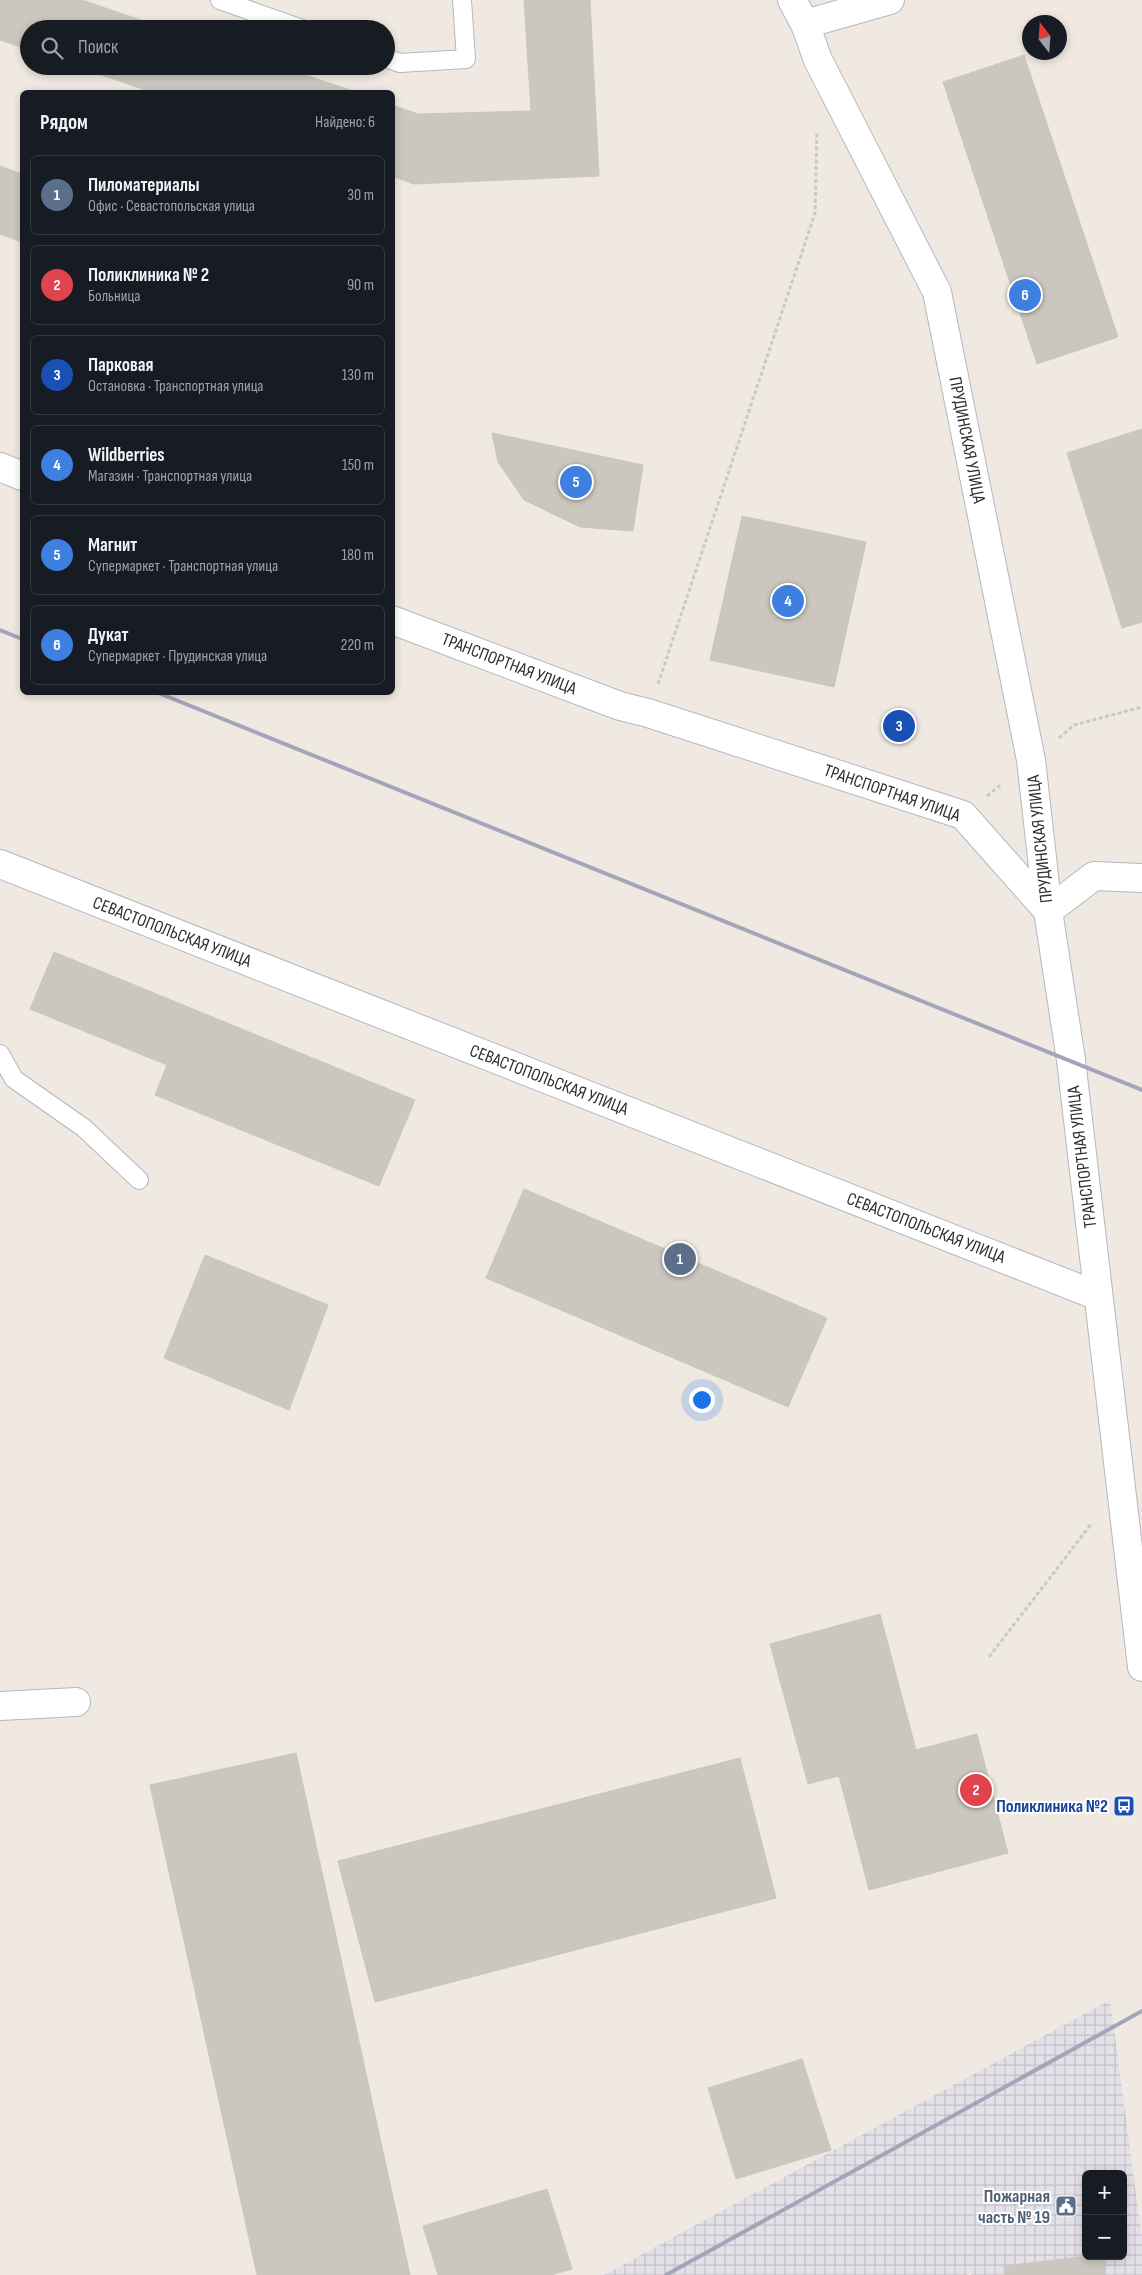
<!DOCTYPE html>
<html lang="ru">
<meta charset="utf-8">
<style>
:root{--surface:#171b24;--page:#20242c;--text:#f1f3f6;--muted:#9ea1a6;--line:#363941;--accent:#4264fb}
body{margin:0;font-family:"Sofia Sans Condensed",sans-serif;background:var(--page);color:var(--text)}
.controls{position:absolute;right:15px;bottom:15px;display:grid;overflow:hidden;border-radius:8px;box-shadow:0 2px 8px #0003}
.controls button{width:45px;height:45px;display:grid;place-items:center;padding:0;border:0;border-bottom:1px solid var(--line);background:var(--surface);color:var(--text);font:25px sans-serif}
.compass{position:absolute;left:1022px;top:15px;width:45px;height:45px;border-radius:50%;background:var(--surface);box-shadow:0 2px 8px #0003;rotate:343deg}
.you{position:absolute;left:701px;top:1399px;width:18px;height:18px;margin:-12px;border:4px solid #fff;border-radius:50%;background:#1a73e8;box-shadow:0 0 0 8px #1a73e833}
.badge{display:grid;place-items:center;width:32px;height:32px;border-radius:50%;background:var(--accent);color:#fff;font-size:16px;font-weight:700}
.pin{position:absolute;translate:-50% -50%;border:2px solid #fff;box-shadow:0 1px 5px #0006}
.list{margin:0;padding:0;list-style:none}
h2{display:flex;justify-content:space-between;align-items:center;height:65px;margin:0;padding:0 20px;font-size:21px}
h2 small{font-size:16px;font-weight:400;color:var(--muted)}
.list li{display:grid;grid-template-columns:32px 1fr auto;gap:15px;align-items:center;box-sizing:border-box;height:80px;margin:0 10px 10px;padding:0 10px;border:1px solid var(--line);border-radius:8px}
.list b{display:block;font-size:19px;white-space:nowrap}
.list p{margin:0;font-size:16px;white-space:nowrap;color:var(--muted)}
.list em{font-size:16px;font-style:normal;color:var(--muted)}
.icon{flex:none;width:28px;height:28px;fill:none;stroke:currentColor;stroke-width:2;stroke-linecap:round;stroke-linejoin:round}
.map{position:relative;flex:none;width:1142px;height:2275px;overflow:hidden}
.search{position:absolute;background:var(--surface);box-shadow:0 2px 8px #0003;left:20px;top:20px;width:375px;height:55px;display:flex;align-items:center;gap:12px;box-sizing:border-box;padding:0 18px;border-radius:28px;color:var(--muted);font-size:19px}
.panel{position:absolute;background:var(--surface);box-shadow:0 2px 8px #0003;left:20px;top:90px;width:375px;height:605px;border-radius:8px}
.map>svg:first-child{display:block}
</style>
<div class="map">
<svg width="1142" height="2275" viewBox="0 0 1142 2275">
<defs>
<pattern id="industrial-grid" width="8" height="8" patternUnits="userSpaceOnUse" patternTransform="scale(1.25)"><rect width="8" height="8" fill="#e3e1e8"/><path d="M0 4h8M4 0v8" fill="none" stroke="#c3c1c7"/></pattern>
</defs>
<rect width="100%" height="100%" fill="#efe9e1"/>
<path fill="url(#industrial-grid)" fill-rule="evenodd" d="M1110,2000L1142,2238V2275H971V2271L967,2275H604ZM1086,2174H1123V2256H1086Z"/>
<path fill="#cbc7bf" stroke="#cbc5ba" d="M0,0H82L167,29H29V50L0,40Z
M524,0H590L599,176L414,184L392,176V105L418,114L531,111Z
M1024,55L1118,337L1037,364L943,82Z
M76,66H278L356,92H151Z
M0,166L22,174V242L0,234Z
M1142,429V622L1122,628L1067,453Z
M492,433L643,465L633,531L580,527L524,500L498,462Z
M742,516L866,542L834,687L710,660Z
M54,952L415,1100L379,1186L155,1095L167,1065L30,1009Z
M524,1189L827,1318L788,1407L486,1278Z
M205,1255L328,1305L289,1410L164,1358Z
M880,1614L916,1750L977,1734L1008,1853L869,1890L839,1776L808,1784L770,1644Z
M296,1753L410,2275H257L150,1785Z
M740,1758L776,1898L375,2002L338,1861Z
M802,2059L831,2150L736,2179L708,2088Z
M547,2189L572,2269L551,2275H438L423,2226Z
M1089,2256H1103L1105,2275H1005L1004,2266Z"/>
<g fill="none" stroke-linecap="round" stroke-linejoin="round">
<g stroke="#b4b7c1" stroke-width="20">
<path id="service" d="M220,0L302,29
M386,58L400,63L466,59L462,0
M0,1054L14,1079L84,1128L139,1180"/>
</g>
<g stroke="#b4b7c1" stroke-width="30">
<path id="minor" d="M792,0L805,24L818,60L937,292L1031,760L1048,911
M805,24L890,0
M0,864L1098,1296
M1048,911L1094,876L1142,878
M0,1706L76,1702"/>
</g>
<g stroke="#b4b7c1" stroke-width="30">
<path id="tertiary" d="M0,467L22,476
M392,620L620,706L648,713L963,815L1048,911L1071,1060L1142,1667"/>
</g>
<path stroke="#c9c9c9" stroke-width="3" stroke-dasharray="4 2.5" stroke-linecap="butt" d="M658,684L815,213L817,131
M1059,738L1074,725L1142,707
M987,796L1002,784
M989,1657L1092,1523"/>
<use href="#service" stroke="#fff" stroke-width="18"/>
<use href="#minor" stroke="#fff" stroke-width="28"/>
<use href="#tertiary" stroke="#fff" stroke-width="28"/>
<path stroke="#a3a6b8" stroke-width="4" d="M0,630L22,639
M156,692L1142,1090
M666,2275L1142,2011"/>
</g>
<defs>
<g id="bus-square" transform="scale(1.125)"><rect x="-9" y="-9" width="18" height="18" rx="4" fill="#1a4fb4" stroke="#fff"/><path d="M-5-6H5V4H4V6H2V4H-2V6H-4V4H-5ZM-3.5-4V0h7V-4ZM-3.5 1.2v1.5H-2V1.2ZM2 1.2v1.5H3.5V1.2Z" fill="#fff"/></g>
<g id="civic-square" transform="scale(1.125)"><rect x="-9" y="-9" width="18" height="18" rx="4" fill="#5c6f8a" stroke="#fff"/><path d="M-.6-6.5H3V-4.5H.6V-3L4-1V1h2V6H-6V1h2V-1L-.6-3ZM-1.2 2.5V6h2.4V2.5Z" fill="#fff"/></g>
</defs>
<g fill-rule="evenodd">
<use href="#bus-square" x="1124" y="1806"/>
<use href="#civic-square" x="1066" y="2206"/>
</g>
<g text-anchor="middle" dominant-baseline="central" stroke-width="4" stroke-linejoin="round" paint-order="stroke">
<g font-size="18" fill="#2e2e2e" stroke="#fff">
<text transform="translate(967 440) rotate(79)">ПРУДИНСКАЯ УЛИЦА</text>
<text transform="translate(509 664) rotate(21)">ТРАНСПОРТНАЯ УЛИЦА</text>
<text transform="translate(892 793) rotate(19)">ТРАНСПОРТНАЯ УЛИЦА</text>
<text transform="translate(1040 839) rotate(-96)">ПРУДИНСКАЯ УЛИЦА</text>
<text transform="translate(172 932) rotate(21)">СЕВАСТОПОЛЬСКАЯ УЛИЦА</text>
<text transform="translate(549 1080) rotate(21)">СЕВАСТОПОЛЬСКАЯ УЛИЦА</text>
<text transform="translate(1082 1157) rotate(-97)">ТРАНСПОРТНАЯ УЛИЦА</text>
<text transform="translate(926 1228) rotate(21)">СЕВАСТОПОЛЬСКАЯ УЛИЦА</text>
</g>
<g font-size="18" font-weight="bold" fill="#164399" stroke="#fff" text-anchor="end">
<text x="1108" y="1806">Поликлиника №2</text>
</g>
<g font-size="18" font-weight="bold" fill="#4e5e75" stroke="#fff" text-anchor="end">
<text x="1050" y="2196">Пожарная<tspan x="1050" dy="21">часть № 19</tspan></text>
</g>
</g>
</svg>
<div class="controls">
<button>+</button>
<button>−</button>
</div>
<svg class="compass" viewBox="-18 -18 36 36"><path d="M0-13l5 13h-10z" fill="#e53935"/><path d="M0 13l5-13h-10z" fill="#9ea1a6"/></svg>
<div class="you"></div>
<div class="pin badge" style="left:680px;top:1259px;background:#5c6f8a">1</div>
<div class="pin badge" style="left:976px;top:1790px;background:#e0444e">2</div>
<div class="pin badge" style="left:899px;top:726px;background:#1a4fb4">3</div>
<div class="pin badge" style="left:788px;top:601px;background:#3f7fe0">4</div>
<div class="pin badge" style="left:576px;top:482px;background:#3f7fe0">5</div>
<div class="pin badge" style="left:1025px;top:295px;background:#3f7fe0">6</div>
<div class="search"><svg class="icon" aria-label="search" viewBox="0 0 24 24"><circle cx="10" cy="10" r="6"/><path d="M15 15l6 6"/></svg>Поиск</div>
<section class="panel">
<h2>Рядом<small>Найдено: 6</small></h2>
<ul class="list">
<li><span class="badge" style="background:#5c6f8a">1</span><div><b>Пиломатериалы</b><p>Офис · Севастопольская улица</p></div><em>30 m</em></li>
<li><span class="badge" style="background:#e0444e">2</span><div><b>Поликлиника № 2</b><p>Больница</p></div><em>90 m</em></li>
<li><span class="badge" style="background:#1a4fb4">3</span><div><b>Парковая</b><p>Остановка · Транспортная улица</p></div><em>130 m</em></li>
<li><span class="badge" style="background:#3f7fe0">4</span><div><b>Wildberries</b><p>Магазин · Транспортная улица</p></div><em>150 m</em></li>
<li><span class="badge" style="background:#3f7fe0">5</span><div><b>Магнит</b><p>Супермаркет · Транспортная улица</p></div><em>180 m</em></li>
<li><span class="badge" style="background:#3f7fe0">6</span><div><b>Дукат</b><p>Супермаркет · Прудинская улица</p></div><em>220 m</em></li>
</ul>
</section>
</div>
